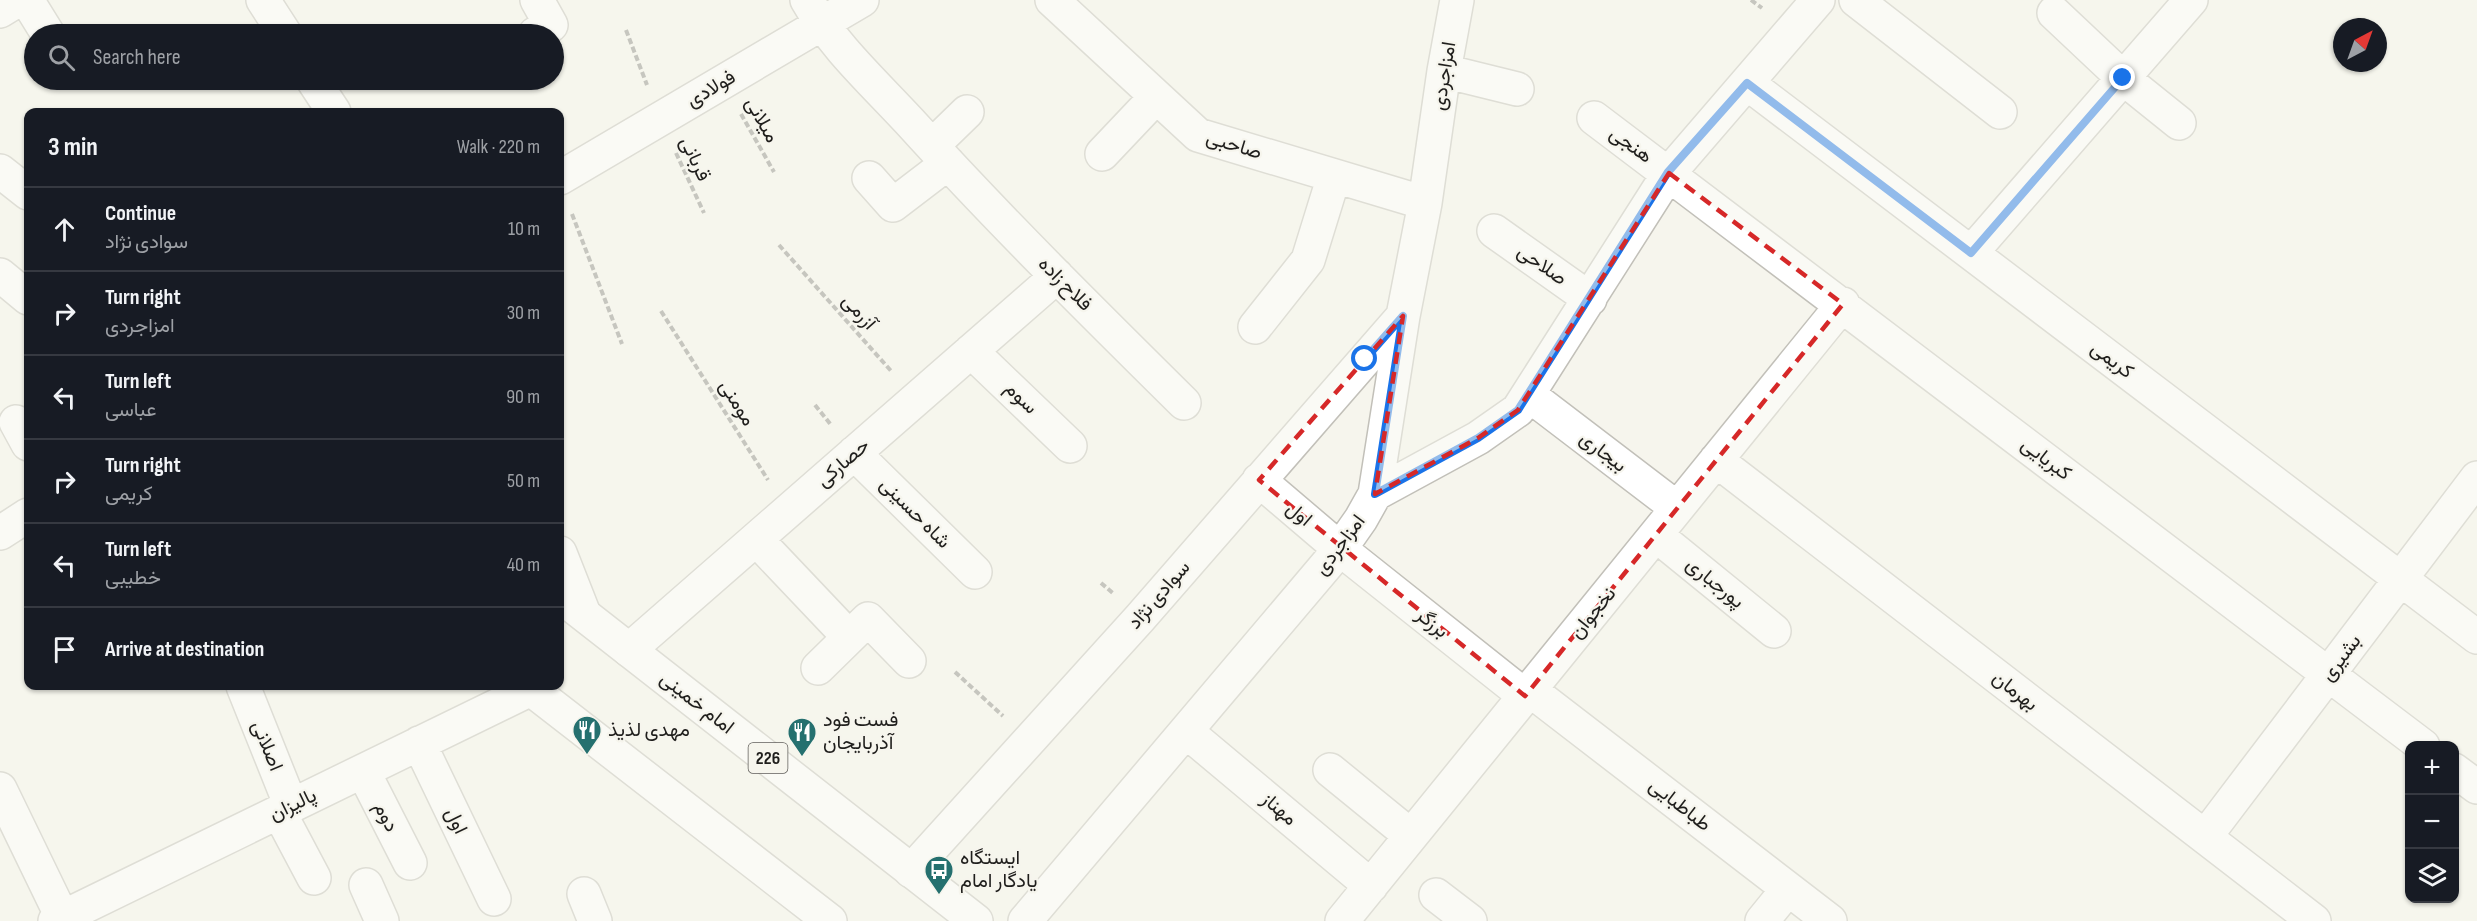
<!DOCTYPE html>
<meta charset="utf-8">
<style>
:root{--surface:#171b24;--page:#242831;--text:#f1f3f6;--muted:#9ea1a6;--line:#363941}
body{margin:0;font-family:"Sofia Sans Condensed",Vazirmatn,sans-serif;background:var(--page);color:var(--text)}
.controls{position:absolute;right:18px;bottom:18px;display:grid;overflow:hidden;border-radius:12px;box-shadow:0 2px 4px #0004}
.controls button{width:54px;height:54px;display:grid;place-items:center;padding:0;border:0;border-bottom:2px solid var(--line);background:var(--surface);color:var(--text);font:30px sans-serif}
.compass{position:absolute;left:2333px;top:18px;width:54px;height:54px;border-radius:50%;background:var(--surface);box-shadow:0 2px 4px #0004;rotate:41deg}
.stop{position:absolute;width:18px;height:18px;margin:-14px;border:4px solid #1a73e8;border-radius:50%;background:#fff}
.stop.end{background:#1a73e8;border-color:#fff;box-shadow:0 2px 6px #0008}
.list{margin:0;padding:0;list-style:none}
h2{display:flex;justify-content:space-between;align-items:center;height:78px;margin:0;padding:0 24px;font-size:26px}
h2 small{font-size:20px;font-weight:400;color:var(--muted)}
.list li{display:grid;grid-template-columns:39px 1fr auto;gap:18px;align-items:center;box-sizing:border-box;height:84px;padding:0 24px;border-top:2px solid var(--line)}
.list b{display:block;font-size:22px;white-space:nowrap}
.list p{margin:0;font-size:20px;white-space:nowrap;color:var(--muted)}
.list em{font-size:20px;font-style:normal;color:var(--muted)}
.icon{flex:none;width:33px;height:33px;fill:none;stroke:currentColor;stroke-width:2;stroke-linecap:round;stroke-linejoin:round}
.map{position:relative;flex:none;width:2477px;height:921px;overflow:hidden}
.search{position:absolute;background:var(--surface);box-shadow:0 2px 4px #0004;left:24px;top:24px;width:540px;height:66px;display:flex;align-items:center;gap:15px;box-sizing:border-box;padding:0 21px;border-radius:33px;color:var(--muted);font-size:22px}
.panel{position:absolute;background:var(--surface);box-shadow:0 2px 4px #0004;left:24px;top:108px;width:540px;height:582px;border-radius:12px}
.map>svg:first-child{display:block}
</style>
<div class="map">
<svg width="2477" height="921" viewBox="0 0 2477 921">
<rect width="100%" height="100%" fill="#f6f5ed"/>
<g fill="none" stroke-linecap="round" stroke-linejoin="round">
<g stroke="#c2c0b9" stroke-width="36">
<path id="minor" d="M27,0L48,34
M263,0L285,34
M807,0C833,46 874,83 910,122C998,219 1091,311 1184,403
M1052,0L1198,135L1425,203
M1856,0L2000,112
M0,11L18,0
M2054,13L2123,78L2179,123
M535,34L551,25L537,0
M1444,71L1517,89
M313,80L334,112
M1747,83L2477,637
M1594,118L2423,746
M932,146L967,112
M1102,154L1156,97
M560,178L862,0
M869,178L893,205L948,163
M1494,231L1590,299
M1971,253L2191,0
M1255,327L1308,260L1334,176
M971,351L1070,446
M1529,395L1677,508
M16,422L28,444
M854,453L975,572
M1716,460L2314,921
M1259,480L1340,549L1525,696
M1375,494L1478,438L1518,410L1669,173L1818,0
M0,533L28,515
M1656,535L1774,631
M756,539L849,637
M560,553L584,614
M629,650L1057,276
M818,668L868,619L909,661
M243,686L291,806
M1530,690L1830,921
M1187,732L1371,886
M419,743L494,899
M1330,770L1411,836
M2454,770L2477,787
M363,771L410,863
M0,789L64,921
M279,812L314,878
M2205,837L2477,478
M911,871L1140,618L1403,316
M366,885L382,921
M584,894L595,921
M1436,895L1470,921
M55,921L531,689
M1025,921L1340,549L1361,519L1375,494L1403,316L1425,203L1444,71L1457,0
M1342,921L1843,304
M1762,921L1788,889"/>
</g>
<g stroke="#c2c0b9" stroke-width="36">
<path id="major" d="M0,171L28,193
M0,275L28,298
M560,596L976,921
M527,686L830,921"/>
</g>
<path stroke="#8d8c87" stroke-width="4" stroke-dasharray="6 3" stroke-linecap="butt" d="M1751,0L1762,8
M626,30L647,85
M741,114L774,172
M676,153L704,213
M572,214L622,344
M779,245L892,372
M661,311L768,480
M815,405L832,426
M1101,583L1114,594
M955,672L1003,716"/>
<use href="#minor" stroke="#fff" stroke-width="33"/>
<use href="#major" stroke="#fff" stroke-width="33"/>
</g>
<g fill="none" stroke-linecap="round" stroke-linejoin="round">
<path stroke="#1a73e8" stroke-width="8" d="M1365,359L1403,316L1375,494L1478,438L1518,410L1668,172L1747,83L1971,253L2123,78"/>
</g>
<path d="M0 0H2477V921H0ZM1669,173L1843,304L1525,696L1259,480L1403,316L1375,494L1478,438L1518,410Z" fill="#f6f5ed" fill-opacity=".55" fill-rule="evenodd"/>
<path fill="none" stroke="#d62828" stroke-width="4.5" stroke-dasharray="12 8" stroke-linejoin="round" d="M1669,173L1843,304L1525,696L1259,480L1403,316L1375,494L1478,438L1518,410Z"/>
<defs>
<g id="restaurant-pin" transform="scale(1.5)"><path d="M0 17L-7.5 6A9.5 9.5 0 1 1 7.5 6Z" fill="#25706f" stroke="#f6f5ed"/><path d="M-5-6h1v4h1v-4h1v4h1v-4h1v5L-1.5 .5V6h-2V.5L-5-1ZM5-6V6H3V1.5H1.5Q1.5-4 5-6Z" fill="#fff"/></g>
<g id="bus-pin" transform="scale(1.5)"><path d="M0 17L-7.5 6A9.5 9.5 0 1 1 7.5 6Z" fill="#25706f" stroke="#f6f5ed"/><path d="M-5-6H5V4H4V6H2V4H-2V6H-4V4H-5ZM-3.5-4V0h7V-4ZM-3.5 1.2v1.5H-2V1.2ZM2 1.2v1.5H3.5V1.2Z" fill="#fff"/></g>
</defs>
<g fill-rule="evenodd">
<use href="#restaurant-pin" x="587" y="730"/>
<use href="#restaurant-pin" x="802" y="732"/>
<use href="#bus-pin" x="939" y="870"/>
</g>
<g text-anchor="middle" dominant-baseline="central" stroke-width="4.5" stroke-linejoin="round" paint-order="stroke">
<rect fill="#f6f5ed" stroke="#605e5b" stroke-width="1.5" x="748.5" y="743" width="39" height="30" rx="4.5"/>
<g font-size="18" font-weight="bold" fill="#1f1e1c">
<text x="768" y="758">226</text>
</g>
<g font-size="20" fill="#1f1e1c" stroke="#f6f5ed">
<text transform="translate(1444 76) rotate(-81)">امزاجردی</text>
<text transform="translate(711 89) rotate(-31)">فولادی</text>
<text transform="translate(762 120) rotate(61)">میلانی</text>
<text transform="translate(1234 145) rotate(17)">صاحبی</text>
<text transform="translate(1631 145) rotate(36)">هنجی</text>
<text transform="translate(695 159) rotate(65)">قربانی</text>
<text transform="translate(1542 265) rotate(35)">صلاحی</text>
<text transform="translate(1065 284) rotate(45)">فلاح زاده</text>
<text transform="translate(859 312) rotate(48)">آزرمی</text>
<text transform="translate(2112 360) rotate(37)">کریمی</text>
<text transform="translate(1021 398) rotate(44)">سوم</text>
<text transform="translate(737 403) rotate(58)">مومنی</text>
<text transform="translate(1603 452) rotate(37)">بیجاری</text>
<text transform="translate(2046 459) rotate(37)">کبریایی</text>
<text transform="translate(843 463) rotate(-41)">حصارکی</text>
<text transform="translate(915 513) rotate(45)">شاه حسینی</text>
<text transform="translate(1299 514) rotate(40)">اول</text>
<text transform="translate(1340 545) rotate(-53)">امزاجردی</text>
<text transform="translate(1715 583) rotate(39)">پورجباری</text>
<text transform="translate(1159 595) rotate(-49)">سوادی نژاد</text>
<text transform="translate(1593 613) rotate(-51)">نخجوان</text>
<text transform="translate(1432 623) rotate(39)">برزگر</text>
<text transform="translate(2341 658) rotate(-53)">بشیری</text>
<text transform="translate(2015 691) rotate(38)">بهرمان</text>
<text transform="translate(697 703) rotate(38)">امام خمینی</text>
<text transform="translate(267 746) rotate(68)">اصلانی</text>
<text transform="translate(293 805) rotate(-26)">پالیزان</text>
<text transform="translate(1680 805) rotate(38)">طباطبایی</text>
<text transform="translate(1279 809) rotate(40)">مهناز</text>
<text transform="translate(386 817) rotate(63)">دوم</text>
<text transform="translate(456 821) rotate(64)">اول</text>
</g>
<g font-size="20" fill="#1f1e1c" stroke="#f6f5ed" text-anchor="start">
<text x="823" y="720">فست فود<tspan x="823" dy="23">آذربایجان</tspan></text>
<text x="608" y="730">مهدی لذیذ</text>
<text x="960" y="858">ایستگاه<tspan x="960" dy="23">یادگار امام</tspan></text>
</g>
</g>
</svg>
<div class="controls">
<button>+</button>
<button>−</button>
<button><svg class="icon" aria-label="layers" viewBox="0 0 24 24"><path d="M12 4l9 5-9 5-9-5zM3 14l9 5 9-5"/></svg></button>
</div>
<svg class="compass" viewBox="-18 -18 36 36"><path d="M0-13l5 13h-10z" fill="#e53935"/><path d="M0 13l5-13h-10z" fill="#9ea1a6"/></svg>
<div class="stop" style="left:1365px;top:359px"></div>
<div class="stop end" style="left:2123px;top:78px"></div>
<div class="search"><svg class="icon" aria-label="search" viewBox="0 0 24 24"><circle cx="10" cy="10" r="6"/><path d="M15 15l6 6"/></svg>Search here</div>
<section class="panel">
<h2>3 min<small>Walk · 220 m</small></h2>
<ul class="list">
<li><svg class="icon" aria-label="ahead" viewBox="0 0 24 24"><path d="M12 20V5M6 11l6-6 6 6"/></svg><div><b>Continue</b><p>سوادی نژاد</p></div><em>10 m</em></li>
<li><svg class="icon" aria-label="right" viewBox="0 0 24 24"><path d="M7 20v-9h11M14 6l5 5-5 5"/></svg><div><b>Turn right</b><p>امزاجردی</p></div><em>30 m</em></li>
<li><svg class="icon" aria-label="left" viewBox="0 0 24 24"><path d="M17 20v-9H6M10 6l-5 5 5 5"/></svg><div><b>Turn left</b><p>عباسی</p></div><em>90 m</em></li>
<li><svg class="icon" aria-label="right" viewBox="0 0 24 24"><path d="M7 20v-9h11M14 6l5 5-5 5"/></svg><div><b>Turn right</b><p>کریمی</p></div><em>50 m</em></li>
<li><svg class="icon" aria-label="left" viewBox="0 0 24 24"><path d="M17 20v-9H6M10 6l-5 5 5 5"/></svg><div><b>Turn left</b><p>خطیبی</p></div><em>40 m</em></li>
<li><svg class="icon" aria-label="arrive" viewBox="0 0 24 24"><path d="M6 21V4h12l-3 4 3 4H6"/></svg><div><b>Arrive at destination</b></div></li>
</ul>
</section>
</div>
